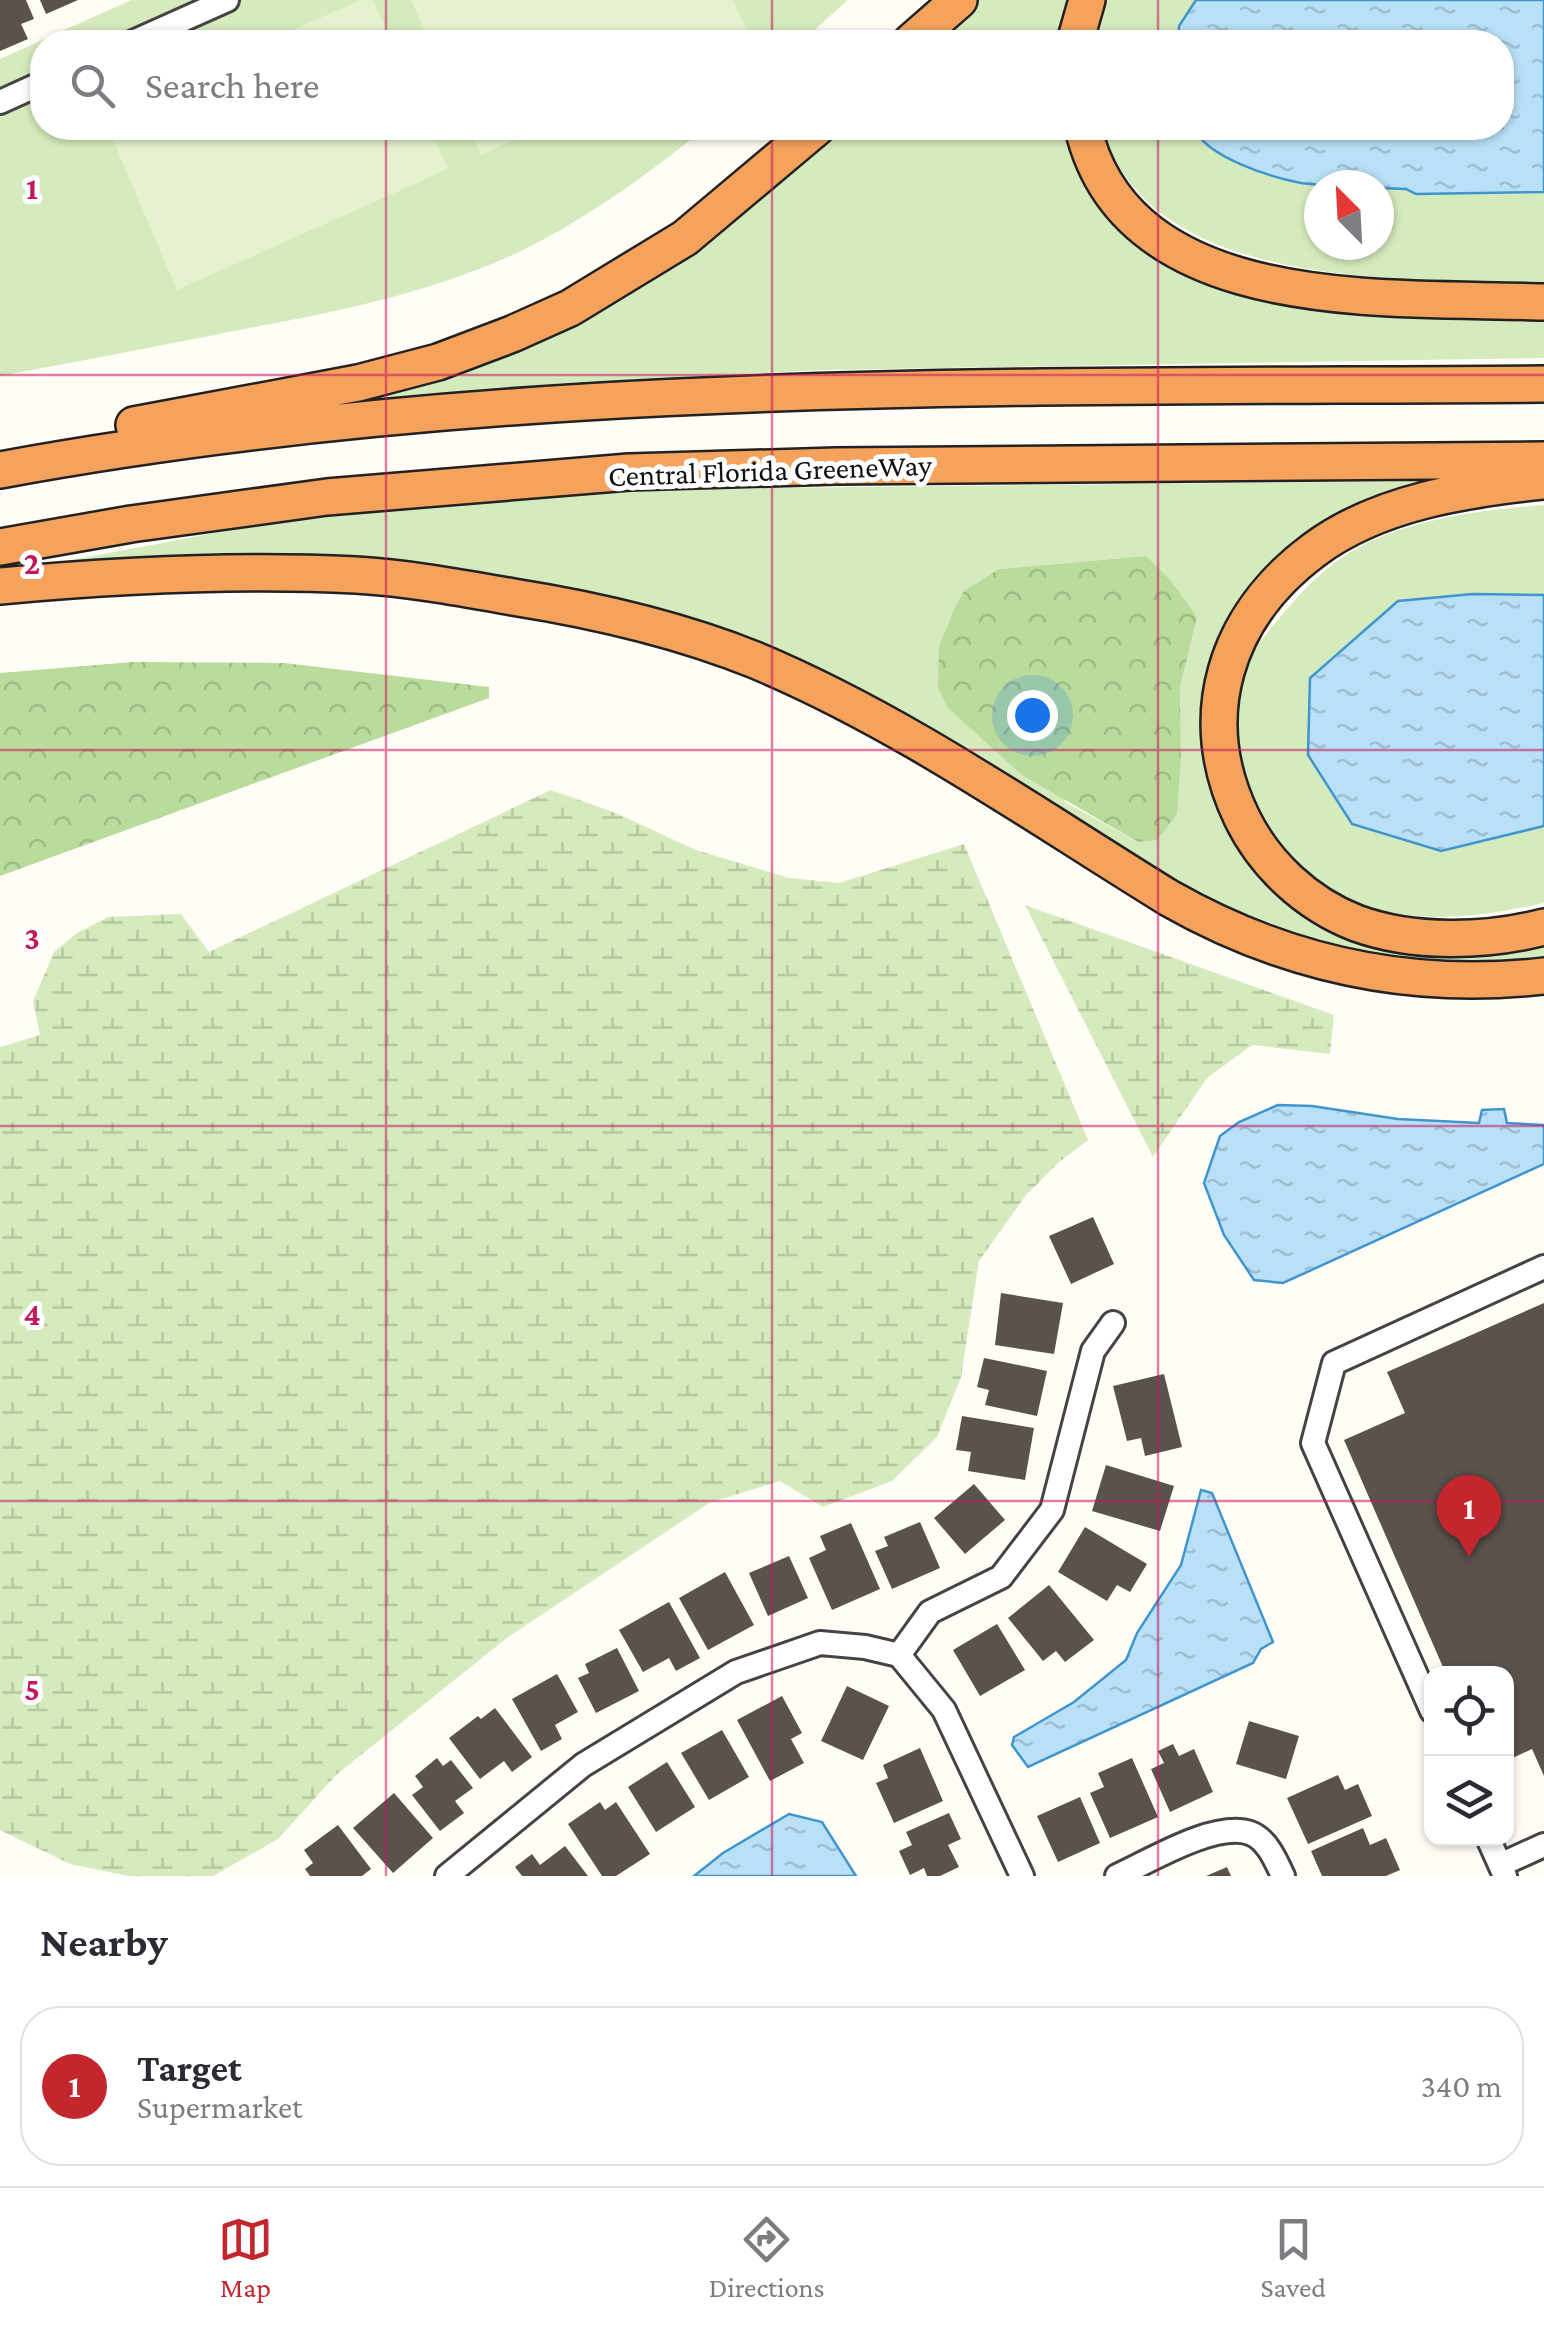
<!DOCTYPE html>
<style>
:root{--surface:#fff;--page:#f7f7f7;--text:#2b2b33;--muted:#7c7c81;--line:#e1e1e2;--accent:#c4262e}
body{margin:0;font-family:"Crimson Pro",serif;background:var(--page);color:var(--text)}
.controls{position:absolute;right:30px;bottom:30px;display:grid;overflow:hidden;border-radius:20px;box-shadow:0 2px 8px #0004}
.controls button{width:90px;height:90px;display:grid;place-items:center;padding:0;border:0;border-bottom:2px solid var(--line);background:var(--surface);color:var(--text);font:50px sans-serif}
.compass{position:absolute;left:1304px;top:170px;width:90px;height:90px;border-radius:50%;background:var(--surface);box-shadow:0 2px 8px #0004;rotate:336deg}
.you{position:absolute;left:1032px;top:715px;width:35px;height:35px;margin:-25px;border:8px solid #fff;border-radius:50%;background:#1a73e8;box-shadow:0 0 0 15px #1a73e833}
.badge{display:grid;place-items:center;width:65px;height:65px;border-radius:50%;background:var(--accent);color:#fff;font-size:32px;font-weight:700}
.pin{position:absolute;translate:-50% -82px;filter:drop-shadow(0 2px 5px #0008)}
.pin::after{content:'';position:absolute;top:52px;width:35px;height:30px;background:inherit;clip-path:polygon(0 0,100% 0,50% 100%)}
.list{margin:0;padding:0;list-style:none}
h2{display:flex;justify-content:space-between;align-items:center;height:130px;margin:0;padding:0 40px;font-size:42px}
h2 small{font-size:32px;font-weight:400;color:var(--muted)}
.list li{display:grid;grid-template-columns:65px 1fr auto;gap:30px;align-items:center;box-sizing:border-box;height:160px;margin:0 20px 20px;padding:0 20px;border:2px solid var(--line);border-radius:40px}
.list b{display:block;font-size:38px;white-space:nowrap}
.list p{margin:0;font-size:32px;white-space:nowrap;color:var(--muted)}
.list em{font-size:32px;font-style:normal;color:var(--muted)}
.icon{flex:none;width:55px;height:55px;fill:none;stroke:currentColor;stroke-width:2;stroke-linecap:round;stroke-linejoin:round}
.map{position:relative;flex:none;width:1544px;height:1876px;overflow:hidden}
.search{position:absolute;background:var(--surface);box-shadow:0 2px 8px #0004;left:30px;right:30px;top:30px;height:110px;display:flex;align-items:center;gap:25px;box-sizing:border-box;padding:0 35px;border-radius:40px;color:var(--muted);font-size:38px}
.sheet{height:310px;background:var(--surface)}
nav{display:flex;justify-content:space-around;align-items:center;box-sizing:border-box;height:140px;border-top:2px solid var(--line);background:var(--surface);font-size:28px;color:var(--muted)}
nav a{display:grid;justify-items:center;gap:5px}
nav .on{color:var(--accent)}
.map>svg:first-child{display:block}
</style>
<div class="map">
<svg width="1544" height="1876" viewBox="0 0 1544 1876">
<defs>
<pattern id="forest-crowns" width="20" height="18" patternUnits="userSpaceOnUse" patternTransform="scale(2.5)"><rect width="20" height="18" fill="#b9dc9c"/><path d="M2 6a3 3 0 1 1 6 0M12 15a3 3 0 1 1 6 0" fill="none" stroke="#9ebc85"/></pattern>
<pattern id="wetland-marsh" width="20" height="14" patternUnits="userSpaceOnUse" patternTransform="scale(2.5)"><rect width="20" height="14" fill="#d5ebbd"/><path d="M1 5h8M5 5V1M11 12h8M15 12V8" fill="none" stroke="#b6c8a1"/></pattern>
<pattern id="water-ripples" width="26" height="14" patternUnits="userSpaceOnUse" patternTransform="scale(2.5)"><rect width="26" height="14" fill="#b9e0f7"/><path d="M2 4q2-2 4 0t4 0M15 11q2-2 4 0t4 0" fill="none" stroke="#9ebfd3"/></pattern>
</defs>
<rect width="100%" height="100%" fill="#fffdf5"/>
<path fill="#d5ebbd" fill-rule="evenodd" d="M131,0H848L801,42H42V128H705C649,174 589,217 523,250C433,293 336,312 239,330C159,346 80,361 0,376V59Z
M969,0H1070L1061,42H921Z
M1108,0H1196L1179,26V42H1096Z
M827,128H1067L1177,267L1544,317V358L823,370L563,383L300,407L502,347Z
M1102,128H1194L1199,140L1301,183L1336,185H1319V245H1379V188L1406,189L1416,194L1544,192V284C1409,278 1150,293 1102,128Z
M1422,481L1423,487L1334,520L1204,706L1306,912L1544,943V963L1446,970L1289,942L629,610L66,572L61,562L247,527L329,517L483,502L663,489ZM1146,556L1197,617L1180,688L1181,755L1138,842L1065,802L998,569Z
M1544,505V595L1473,594L1398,601L1310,678L1308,755L1352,824L1441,851L1544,826V903C1486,916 1431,924 1372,908C1273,880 1210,764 1246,666C1251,651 1262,640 1271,628C1299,594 1326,563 1367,543C1422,517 1484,510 1544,505Z"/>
<path fill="url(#forest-crowns)" d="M1146,556L1171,581L1197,617L1180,688L1181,755L1177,814L1157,840L1138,842L1022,775L948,708L938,688L939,647L955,607L964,591L999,569Z
M132,662L284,663L489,687V698L0,876V673Z"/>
<path fill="url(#wetland-marsh)" d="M551,790L616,813L696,850L789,878L839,883L964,844L1088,1140L1059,1162L1026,1195L979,1261L961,1377L937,1437L892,1481L823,1507L780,1481L709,1503L508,1637L336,1775L278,1839L213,1876H128L70,1864L0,1830V1047L40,1035L33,1001L54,952L77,933L108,917L181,914L209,952Z
M1025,905L1334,1015L1330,1054L1252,1045L1207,1078L1153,1157Z"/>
<path fill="#e6f2cf" d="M361,0H373L392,42H265Z
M411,0H733L749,35L732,42H430Z
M108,128H430L448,169L177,290Z
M468,128H543L481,155Z"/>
<path fill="url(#water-ripples)" stroke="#3f96cf" stroke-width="2.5" d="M1196,0H1544V192L1416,194L1406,189L1379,188V185C1354,185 1326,187 1301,183C1270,177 1206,157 1194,128H1502V42H1179V26Z
M1473,594L1544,595V826L1441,851L1352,824L1308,755L1310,678L1398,601Z
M1278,1105L1312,1106L1398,1119L1479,1123L1482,1110L1504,1109L1507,1123L1544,1125V1164L1283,1283L1254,1280L1224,1235L1204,1183L1220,1136L1239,1122Z
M1201,1490L1212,1493L1273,1642L1261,1649L1253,1663L1028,1767L1012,1745L1014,1737L1074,1702L1126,1660L1137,1633L1181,1565Z
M789,1814L822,1822L856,1876H694L723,1853Z"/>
<path fill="#5a524d" d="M0,0H26L34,19L21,24L28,39L0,51Z
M40,0H78L46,14Z
M1093,1217L1114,1264L1071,1284L1049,1236Z
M1001,1293L1063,1303L1054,1354L995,1345Z
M1544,1303V1776L1532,1749L1506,1761V1674H1446L1344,1440L1405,1413L1387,1372Z
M984,1358L1047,1371L1037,1416L985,1405L989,1390L977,1387Z
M1164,1374L1182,1447L1145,1456L1141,1438L1127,1441L1113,1386Z
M962,1416L1034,1428L1025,1480L968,1471L971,1452L956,1450Z
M1106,1465L1174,1486L1160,1531L1092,1511Z
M974,1484L1005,1520L965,1554L934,1518Z
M920,1522L940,1568L892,1589L875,1551L888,1546L884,1537Z
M851,1523L880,1589L832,1610L809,1558L826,1550L820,1536Z
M1085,1527L1147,1564L1130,1592L1117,1585L1107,1601L1058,1572Z
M789,1556L808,1598L768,1616L749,1573Z
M725,1572L754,1625L708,1650L679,1598Z
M1049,1585L1094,1640L1065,1662L1056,1651L1043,1661L1008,1618Z
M669,1602L700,1658L676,1671L669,1658L643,1672L619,1630Z
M997,1624L1025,1670L980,1696L953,1650Z
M617,1648L639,1691L596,1713L578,1678L589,1673L585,1664Z
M557,1674L578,1712L555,1725L562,1739L541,1751L512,1699Z
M847,1686L889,1706L863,1760L821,1741Z
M782,1696L802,1733L791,1739L804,1763L770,1781L737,1720Z
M495,1708L532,1757L512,1772L504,1761L480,1779L449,1738L478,1716L481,1719Z
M1249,1721L1299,1736L1286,1779L1236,1764Z
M722,1730L749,1777L709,1800L681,1753Z
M1173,1744L1179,1756L1194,1749L1213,1792L1170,1812L1151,1769L1164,1763L1158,1751Z
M920,1748L943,1801L894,1823L876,1783L888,1778L883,1765Z
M437,1758L443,1766L451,1760L473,1788L455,1801L464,1813L440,1831L412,1795L423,1787L415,1776Z
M1132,1758L1158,1817L1110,1838L1090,1793L1104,1787L1098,1773Z
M667,1762L695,1807L656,1832L628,1787Z
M1338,1775L1345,1790L1358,1784L1372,1816L1308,1844L1287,1798Z
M394,1793L433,1838L393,1873L353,1828Z
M1080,1797L1100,1843L1058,1862L1037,1816Z
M600,1802L605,1810L616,1802L650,1854L616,1876H602L568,1824Z
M949,1813L961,1839L948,1845L959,1867L940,1876H927L924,1868L910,1875L899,1851L912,1845L906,1832Z
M338,1825L371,1869L362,1876H310L305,1869L313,1863L304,1850Z
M1363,1828L1370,1845L1386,1838L1400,1870L1386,1876H1322L1311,1851Z
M565,1846L588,1876H522L515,1867L532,1854L540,1865Z
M1227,1867L1231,1876H1206Z"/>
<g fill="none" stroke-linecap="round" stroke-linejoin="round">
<g stroke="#444" stroke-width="28">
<path id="minor" d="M133,42L227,0
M0,102L42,83
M899,1655L930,1612L1001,1577L1052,1510L1093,1351L1113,1323
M1432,1711L1313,1443L1334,1363L1544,1267
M1488,1838L1505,1876
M1500,1865L1544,1845
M447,1876L583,1765L736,1672L820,1643L865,1647L899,1655L944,1710L1022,1876
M1117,1876C1150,1861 1215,1821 1250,1833C1267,1839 1276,1861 1283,1876"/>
</g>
<g stroke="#222" stroke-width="40">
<path id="highway" d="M911,42L959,0
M1075,42L1087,0
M1083,128C1128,319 1394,296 1544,302
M134,425L358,383L438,362L512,334L570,308L685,238L816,128
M0,470C509,376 1028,388 1544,384
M1544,481C1466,489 1378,502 1314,550C1225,616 1193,717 1242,818C1265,865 1307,904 1356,923C1413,944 1486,942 1544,927
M0,547L131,524L327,497L629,472L836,466L1544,460
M0,586C118,575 237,569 356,575C408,578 462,588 513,597C595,610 678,629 755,660C901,721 1034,815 1169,898C1285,964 1411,991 1544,976"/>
</g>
<use href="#minor" stroke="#fff" stroke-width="22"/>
<use href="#highway" stroke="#f5a25d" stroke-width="35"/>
</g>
<path fill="none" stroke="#c2185b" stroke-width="2.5" stroke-opacity="0.55" d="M386,0V42M772,0V42M1158,0V42M386,128V1876M772,128V1876M1158,128V1876M0,375H1544M0,750H1544M0,1126H1544M0,1501H1544"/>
<g text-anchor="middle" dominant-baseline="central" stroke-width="10" stroke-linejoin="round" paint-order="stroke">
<g font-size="30" fill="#111" stroke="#fff">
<text transform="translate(770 470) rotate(-2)">Central Florida GreeneWay</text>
</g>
</g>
<g font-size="32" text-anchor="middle" font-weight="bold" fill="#c2185b" stroke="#fff" stroke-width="10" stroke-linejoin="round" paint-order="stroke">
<text x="32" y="199">1</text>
<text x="32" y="574">2</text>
<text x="32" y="949">3</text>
<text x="32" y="1325">4</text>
<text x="32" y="1700">5</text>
</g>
</svg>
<div class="controls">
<button><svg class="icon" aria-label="locate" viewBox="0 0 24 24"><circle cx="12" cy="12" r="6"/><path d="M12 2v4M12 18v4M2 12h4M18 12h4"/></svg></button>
<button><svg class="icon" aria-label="layers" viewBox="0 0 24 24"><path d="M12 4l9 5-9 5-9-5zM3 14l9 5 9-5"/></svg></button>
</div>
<svg class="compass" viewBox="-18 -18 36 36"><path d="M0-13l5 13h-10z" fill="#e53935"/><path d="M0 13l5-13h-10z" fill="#7c7c81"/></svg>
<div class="you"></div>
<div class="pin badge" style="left:1469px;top:1557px">1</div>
<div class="search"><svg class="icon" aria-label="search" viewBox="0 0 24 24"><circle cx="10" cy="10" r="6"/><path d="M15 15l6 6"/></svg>Search here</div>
</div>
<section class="sheet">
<h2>Nearby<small></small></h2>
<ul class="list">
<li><span class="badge">1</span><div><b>Target</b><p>Supermarket</p></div><em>340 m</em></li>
</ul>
</section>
<nav>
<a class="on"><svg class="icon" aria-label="map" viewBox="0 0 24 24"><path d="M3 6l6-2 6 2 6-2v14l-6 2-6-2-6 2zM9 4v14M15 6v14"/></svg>Map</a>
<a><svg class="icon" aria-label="directions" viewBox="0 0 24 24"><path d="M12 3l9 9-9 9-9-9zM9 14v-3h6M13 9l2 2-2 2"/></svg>Directions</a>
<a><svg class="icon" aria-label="saved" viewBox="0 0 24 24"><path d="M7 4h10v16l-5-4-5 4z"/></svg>Saved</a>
</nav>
